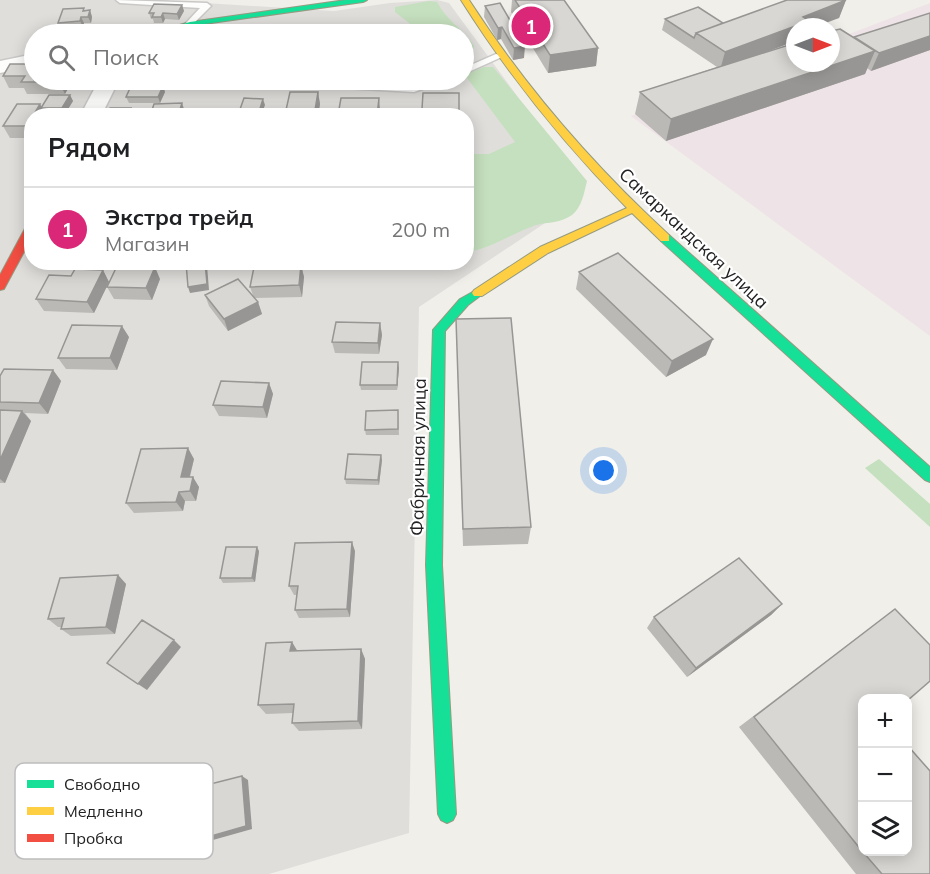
<!DOCTYPE html>
<html lang="ru">
<meta charset="utf-8">
<style>
:root{--surface:#fff;--page:#f6f6f6;--text:#202124;--muted:#757577;--line:#e0e0e0;--accent:#db2777}
body{margin:0;font-family:Mulish,sans-serif;background:var(--page);color:var(--text)}
.controls{position:absolute;right:18px;bottom:18px;display:grid;overflow:hidden;border-radius:12px;box-shadow:0 3px 15px #0003}
.controls button{width:54px;height:54px;display:grid;place-items:center;padding:0;border:0;border-bottom:2px solid var(--line);background:var(--surface);color:var(--text);font:30px sans-serif}
.compass{position:absolute;left:786px;top:18px;width:54px;height:54px;border-radius:50%;background:var(--surface);box-shadow:0 3px 15px #0003;rotate:90deg}
.you{position:absolute;left:604px;top:471px;width:21px;height:21px;margin:-15px;border:4px solid #fff;border-radius:50%;background:#1a73e8;box-shadow:0 0 0 9px #1a73e833}
.badge{display:grid;place-items:center;width:39px;height:39px;border-radius:50%;background:var(--accent);color:#fff;font-size:20px;font-weight:700}
.pin{position:absolute;translate:-50% -50%;border:3px solid #fff;box-shadow:0 2px 6px #0006}
.list{margin:0;padding:0;list-style:none}
h2{display:flex;justify-content:space-between;align-items:center;height:78px;margin:0;padding:0 24px;font-size:26px}
h2 small{font-size:20px;font-weight:400;color:var(--muted)}
.list li{display:grid;grid-template-columns:39px 1fr auto;gap:18px;align-items:center;box-sizing:border-box;height:84px;padding:0 24px;border-top:2px solid var(--line)}
.list b{display:block;font-size:22px;white-space:nowrap}
.list p{margin:0;font-size:20px;white-space:nowrap;color:var(--muted)}
.list em{font-size:20px;font-style:normal;color:var(--muted)}
.icon{flex:none;width:33px;height:33px;fill:none;stroke:currentColor;stroke-width:2;stroke-linecap:round;stroke-linejoin:round}
.map{position:relative;flex:none;width:930px;height:874px;overflow:hidden}
.search{position:absolute;background:var(--surface);box-shadow:0 3px 15px #0003;left:24px;top:24px;width:450px;height:66px;display:flex;align-items:center;gap:15px;box-sizing:border-box;padding:0 21px;border-radius:33px;color:var(--muted);font-size:22px}
.panel{position:absolute;background:var(--surface);box-shadow:0 3px 15px #0003;left:24px;top:108px;width:450px;height:162px;border-radius:24px}
.map>svg:first-child{display:block}
</style>
<div class="map">
<svg width="930" height="874" viewBox="0 0 930 874">
<rect width="100%" height="100%" fill="#f0efea"/>
<path fill="#dfdedb" fill-rule="evenodd" d="M0,0H157L334,11L390,3L437,0L449,3L583,186L575,203L419,307L409,833L269,874H0ZM34,34H464V80H34ZM32,116H466V262H32Z"/>
<path fill="#eee3e7" d="M930,3V336L631,116L795,54V63H831V41Z"/>
<path fill="#c5e0be" d="M429,1L437,2C446,20 463,29 474,46L471,52L464,58V34H423L395,12V7Z
M484,67H493L587,181C584,193 582,207 572,215C561,223 548,222 536,225C512,233 491,249 467,252V154H489L515,142L467,78L468,73Z
M879,459L930,504V527L865,468Z"/>
<g fill="none" stroke-linecap="round" stroke-linejoin="round">
<g stroke="#c9c8c6" stroke-width="3">
<path id="lane" d="M116,0L207,3L211,6L190,27L185,24L200,8L120,3Z
M496,54L504,56L464,74V68Z
M287,80L413,86L434,80H448L414,92L291,85L286,82Z"/>
</g>
<g stroke="#c9c8c6" stroke-width="3">
<path id="street" d="M34,54V66L0,73V61Z
M99,80H119L101,116H80Z"/>
</g>
<g stroke="#959b80" stroke-width="2">
<path id="fast" d="M346,0H367L363,2L190,26L160,34H148L190,22Z
M665,234L669,235L930,467V482L925,480L661,241V235Z
M478,289L482,290L484,293L468,305L445,331L442,565L456,814L453,820L447,823L441,820L438,814L426,565L433,330L460,299Z"/>
</g>
<g stroke="#959b80" stroke-width="2">
<path id="slow" d="M461,0H469C526,88 592,164 669,235V241H661L632,213L548,253L482,296H474L472,293L474,290L540,247L627,208C564,144 509,76 461,0Z"/>
</g>
<g stroke="#959b80" stroke-width="2">
<path id="jam" d="M28,223H32V237L4,289L0,290V275Z"/>
</g>
<use href="#lane" fill="#fdfdfc" fill-rule="evenodd"/>
<use href="#street" fill="#fdfdfc" fill-rule="evenodd"/>
<use href="#fast" fill="#16e098" fill-rule="evenodd"/>
<use href="#slow" fill="#ffcf43" fill-rule="evenodd"/>
<use href="#jam" fill="#f24e42" fill-rule="evenodd"/>
</g>
<path fill="#bab9b5" d="M512,0H564L598,48L596,66L548,73L511,12Z
M846,0L839,18L795,27V41L768,51L853,37L930,13V50L871,71L867,68L865,74L666,141L635,114L640,92L717,67L662,30L665,19L723,23Z
M500,3L524,58L513,60L501,39L497,40L484,17L485,6Z
M182,5L184,11L179,20L165,19L163,23H154L153,19H151L149,13Z
M90,10L92,17L91,23H84L83,27L61,29L58,23L86,11Z
M10,64L34,80H69L71,83L65,94H27L24,88H9L3,76Z
M139,80H170L167,85H141Z
M391,80H412L411,87H391Z
M163,86L165,92L160,103H129L126,97Z
M318,92L320,104L318,116H287L286,110Z
M459,93V116H423L422,109Z
M70,95L73,101L65,114H45L32,116V138H10L3,126L40,104L42,107Z
M301,265L304,277L302,297L254,298L258,302L262,314L228,331L209,306L205,295L254,298L250,287Z
M103,270L109,282L94,313L44,311L36,299L71,276Z
M579,272L706,355L666,377L576,289Z
M160,279L152,300L114,299L107,287Z
M456,319L531,527L528,544L463,546Z
M380,323L382,335L379,354L335,353L332,342Z
M129,337L117,370L66,369L58,358Z
M399,368L397,390H361L360,385Z
M53,370L61,381L48,414L25,413L31,421L5,483H0V376Z
M269,383L273,394L267,418L219,416L213,405Z
M398,410L399,435H366L365,430Z
M194,459L190,477L199,487L196,501H185L183,511L134,513L126,503Z
M382,460L379,485L346,484L345,479Z
M259,551L255,582L223,583L220,578Z
M355,551L350,617L299,618L295,610L297,595H294L289,586Z
M118,575L126,584L115,634L71,636L61,629V627H58L48,619Z
M782,604L771,615L687,677L647,628L654,617Z
M895,609L862,699V852H908L930,874H856L739,727Z
M292,642L297,651L361,649L365,659L362,729L299,731L292,723L293,713L266,714L258,705Z"/>
<path fill="#979694" d="M846,0L839,18L815,27H795V41L720,70L725,52L803,17Z
M182,5L184,11L179,20L177,14Z
M90,10L92,17L91,23L88,17Z
M163,13L165,19L163,23L161,17Z
M81,17L84,23L83,27L80,21Z
M502,27L501,39L497,40L498,28Z
M930,36V50L871,71L879,53Z
M525,46L524,58L513,60L514,48Z
M598,48L596,66L548,73L550,55Z
M875,51L865,74L666,141L671,119Z
M61,80H69L71,83L65,94L59,82Z
M165,80H170L167,85Z
M163,86L165,92L160,103L158,97Z
M318,92L320,104L318,116H316L315,110Z
M70,95L73,101L65,114L62,108Z
M379,98L380,110V116H377Z
M263,99L265,105L261,116H258Z
M182,103L184,109L182,116H178Z
M40,104L46,116H33Z
M131,108L133,116H128Z
M32,118V135L27,126Z
M205,262H206L207,265L209,290L190,293L188,287Z
M301,265L304,277L302,297L299,285Z
M155,267L160,279L152,300L146,288Z
M103,270L109,282L94,313L87,302Z
M258,302L262,314L228,331L224,319Z
M380,323L382,335L379,354L378,343Z
M122,326L129,337L117,370L110,358Z
M713,339L706,355L666,377L672,361Z
M398,362L399,368L397,390V385Z
M53,370L61,381L48,414L39,403Z
M269,383L273,394L267,418L263,407Z
M22,411L31,421L5,483L0,479V460Z
M188,448L194,459L187,487L181,477Z
M381,455L382,460L379,485L378,480Z
M193,477L199,487L196,501L190,491Z
M179,492L185,501L183,511L176,502Z
M352,542L355,551L350,617L347,609Z
M257,547L259,551L255,582L252,578Z
M118,575L126,584L115,634L106,627Z
M782,604L771,615L687,677L696,668Z
M174,640L181,647L147,690L138,684Z
M292,642L298,652L290,651Z
M361,649L365,659L362,729L358,721Z
M242,776L248,780L252,829L181,849L173,847Z"/>
<path fill="#d8d7d3" stroke="#979694" stroke-width="1.5" d="M515,0H564L598,48L550,55Z
M787,0H846L803,17L809,21L725,52L696,33Z
M500,3L525,46L514,48L502,27L498,28L485,6Z
M154,4L182,5L177,14L163,13L161,17H152L154,13H149Z
M698,7L723,23L696,33L694,38L665,19Z
M84,8L83,11L90,10L88,17H81L80,21L58,23L63,9Z
M930,13V36L879,53L854,37Z
M327,25L330,34H286L285,31Z
M840,29L875,51L671,119L640,92L795,43V63H831V31Z
M10,64H34V80H61L59,82H21L25,76H3Z
M391,80H411V81H391Z
M131,86H163L158,97H126Z
M290,92H318L315,110H286Z
M423,93H459V114H455V116H427V109H422Z
M49,95H70L62,108H41Z
M244,98L263,99L258,115H238Z
M341,98H379L377,116L338,115Z
M182,103L178,116H150L154,104Z
M17,104H40L33,116H32V118L27,126H3Z
M110,108H131L128,116H107Z
M618,253L713,339L672,361L579,272Z
M205,262L207,284L188,287L186,263Z
M301,265L299,285L250,287L254,267Z
M117,266L155,267L146,288L107,287Z
M75,269L103,270L87,302L36,299L49,275L71,276Z
M238,279L258,302L224,319L205,295Z
M511,318L531,527L463,529L456,319Z
M336,322L380,323L378,343L332,342Z
M72,325L122,326L110,358H58Z
M362,362H398L397,385H360Z
M4,369L53,370L39,403L0,402V376Z
M221,381L269,383L263,407L213,405Z
M0,410L22,411L0,460Z
M398,410V429L365,430L366,411Z
M188,448L181,477H193L190,491L179,492L176,502L126,503L141,449Z
M348,454L381,455L378,480L345,479Z
M352,542L347,609L295,610L298,586H289L295,543Z
M226,547H257L252,578H220Z
M739,558L782,604L696,668L654,617Z
M118,575L106,627L61,629L64,618L48,619L60,578Z
M895,609L930,645V681L908,700V699H862V851L754,717Z
M142,620L174,640L138,684L107,663Z
M292,642L290,651L361,649L358,721L292,723L294,704L258,705L266,643Z
M908,746L930,771V874H882L863,852H908Z
M242,776L246,826L173,847L171,794Z"/>
<g text-anchor="middle" dominant-baseline="central" stroke-width="4.5" stroke-linejoin="round" paint-order="stroke">
<g font-size="18" fill="#222" stroke="#fff">
<text transform="translate(694 238) rotate(43)">Самаркандская улица</text>
<text transform="translate(418 457) rotate(-89)">Фабричная улица</text>
</g>
</g>
<rect x="15" y="763" width="198" height="96" rx="9" fill="#fff" stroke="#bdbdbd" stroke-width="1.5"/>
<rect x="27" y="780" width="27" height="8" fill="#16e098"/>
<rect x="27" y="807" width="27" height="8" fill="#ffcf43"/>
<rect x="27" y="834" width="27" height="8" fill="#f24e42"/>
<g font-size="16" fill="#222">
<text x="64" y="790">Свободно</text>
<text x="64" y="817">Медленно</text>
<text x="64" y="844">Пробка</text>
</g>
</svg>
<div class="controls">
<button>+</button>
<button>−</button>
<button><svg class="icon" aria-label="layers" viewBox="0 0 24 24"><path d="M12 4l9 5-9 5-9-5zM3 14l9 5 9-5"/></svg></button>
</div>
<svg class="compass" viewBox="-18 -18 36 36"><path d="M0-13l5 13h-10z" fill="#e53935"/><path d="M0 13l5-13h-10z" fill="#757577"/></svg>
<div class="you"></div>
<div class="pin badge" style="left:531px;top:26px">1</div>
<div class="search"><svg class="icon" aria-label="search" viewBox="0 0 24 24"><circle cx="10" cy="10" r="6"/><path d="M15 15l6 6"/></svg>Поиск</div>
<section class="panel">
<h2>Рядом<small></small></h2>
<ul class="list">
<li><span class="badge">1</span><div><b>Экстра трейд</b><p>Магазин</p></div><em>200 m</em></li>
</ul>
</section>
</div>
